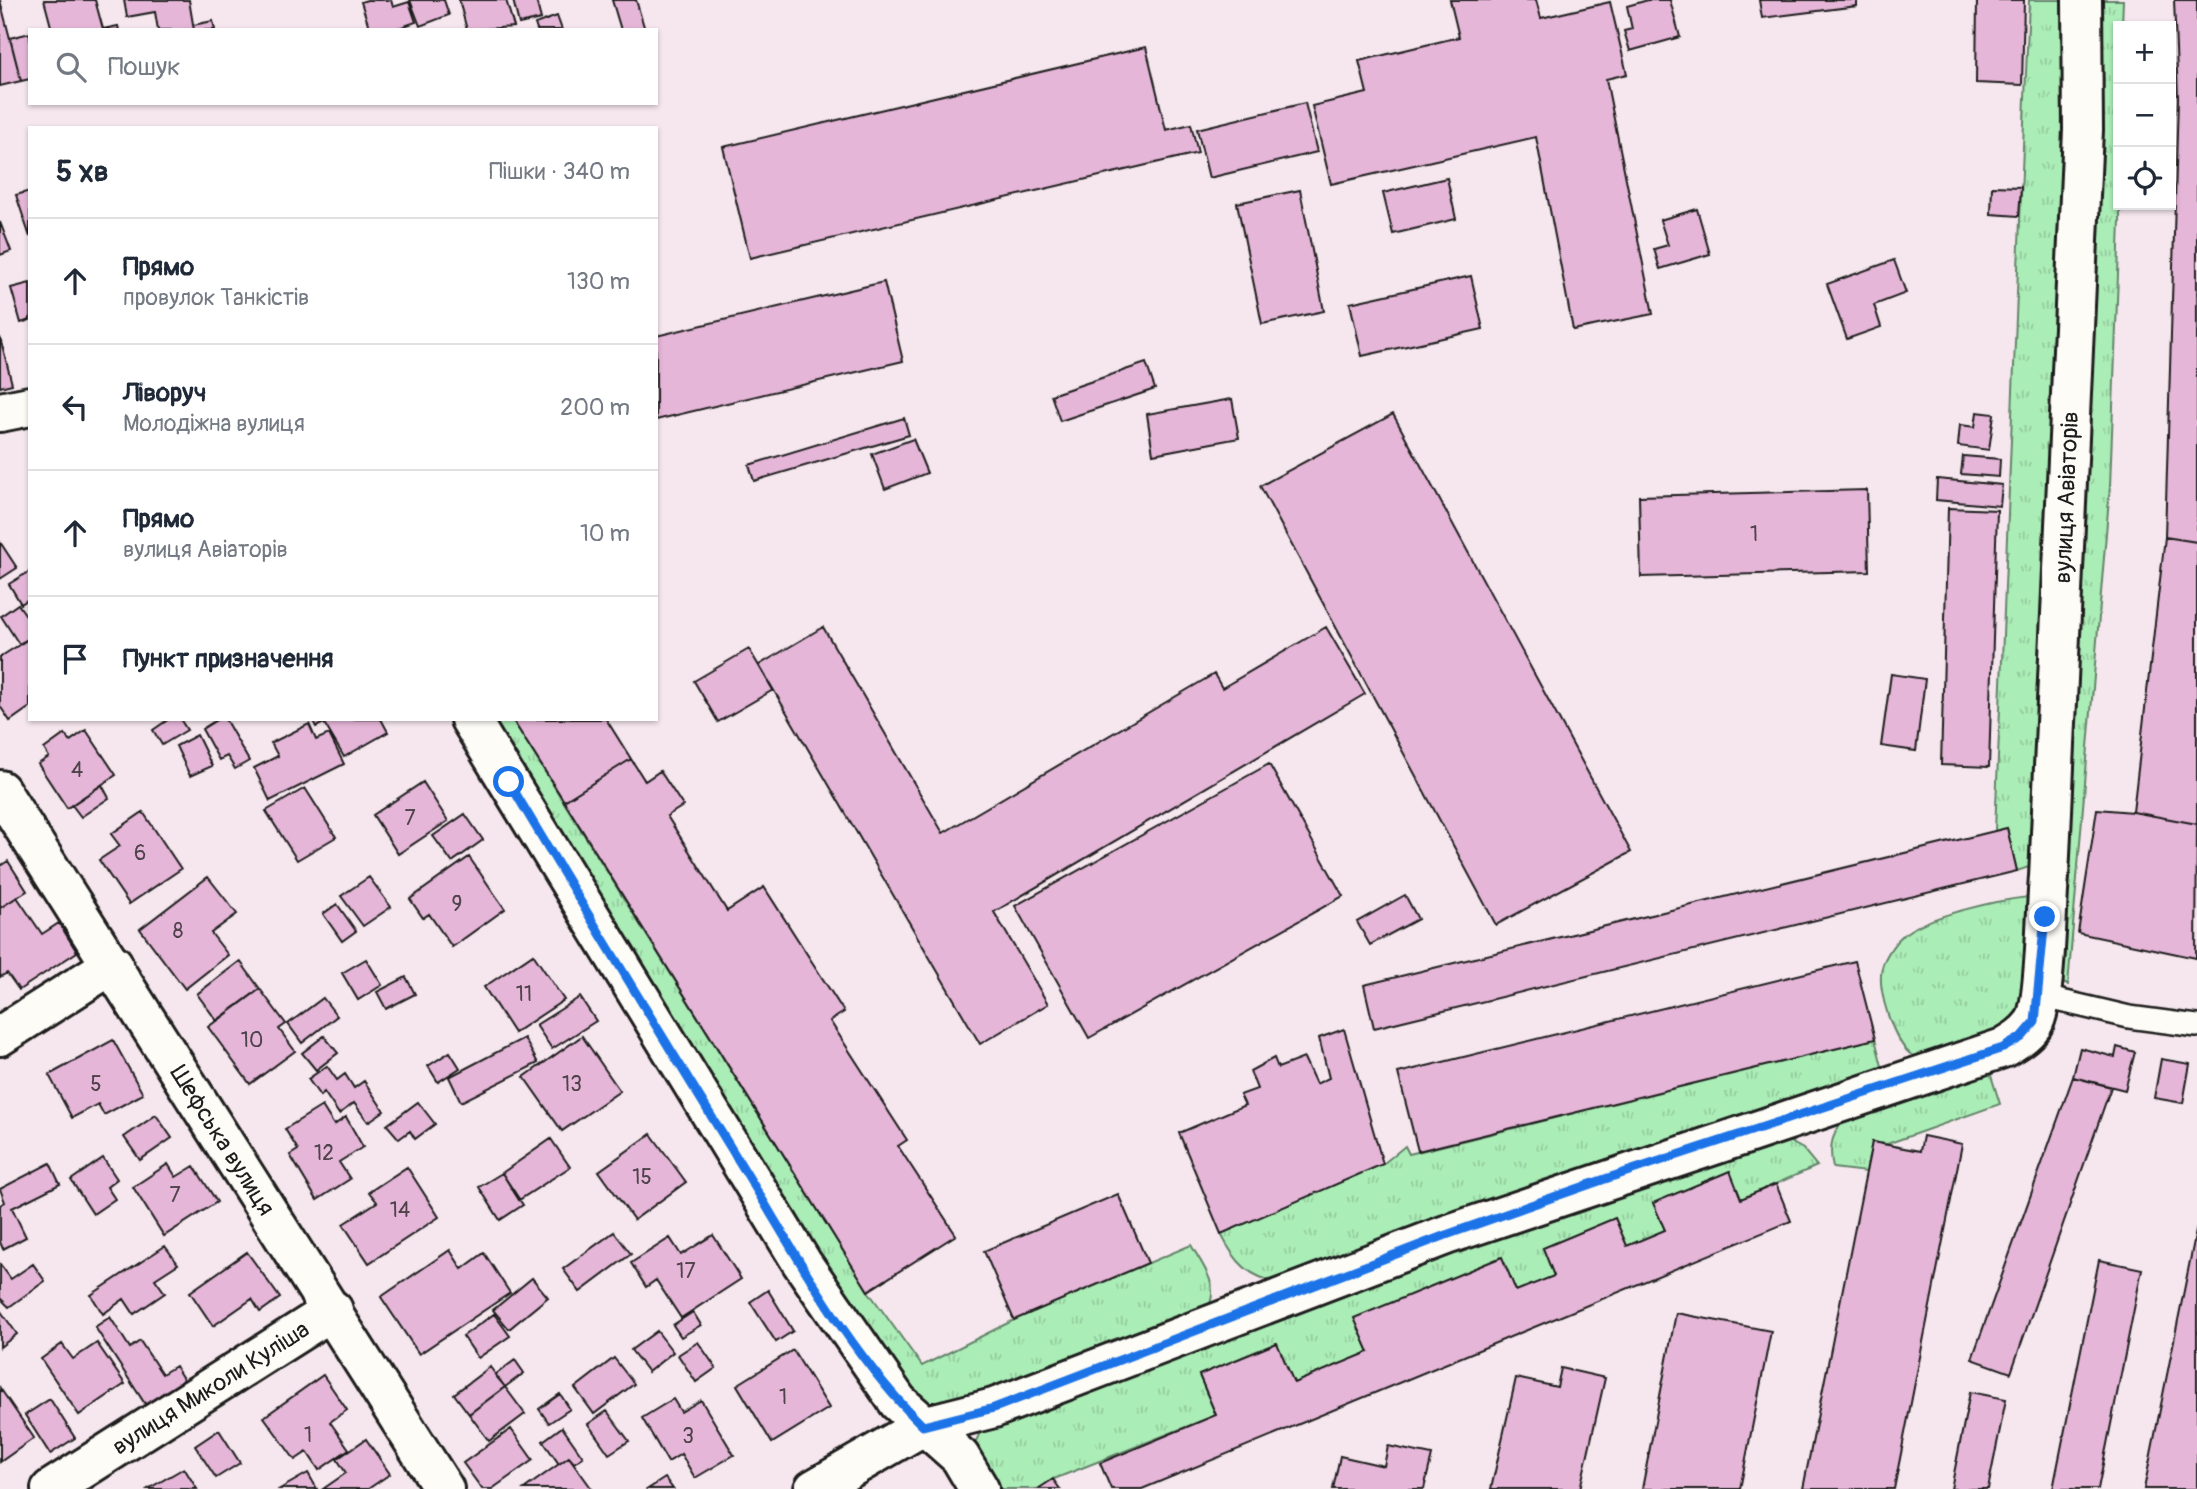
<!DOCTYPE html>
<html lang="uk">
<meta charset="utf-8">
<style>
:root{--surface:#fff;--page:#f6f6f7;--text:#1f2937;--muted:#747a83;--line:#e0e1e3}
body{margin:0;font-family:Pangolin,sans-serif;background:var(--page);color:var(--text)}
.controls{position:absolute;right:21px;top:21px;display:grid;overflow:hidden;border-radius:0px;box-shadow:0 2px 5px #0004}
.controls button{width:63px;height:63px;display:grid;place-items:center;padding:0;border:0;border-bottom:2px solid var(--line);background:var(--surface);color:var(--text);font:35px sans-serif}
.stop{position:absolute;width:21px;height:21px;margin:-16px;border:5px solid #1a73e8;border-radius:50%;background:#fff}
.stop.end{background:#1a73e8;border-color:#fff;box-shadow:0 2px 7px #0008}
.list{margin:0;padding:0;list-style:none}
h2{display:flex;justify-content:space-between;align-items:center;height:91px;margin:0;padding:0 28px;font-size:30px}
h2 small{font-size:23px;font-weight:400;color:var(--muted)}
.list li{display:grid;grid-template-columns:46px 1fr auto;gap:21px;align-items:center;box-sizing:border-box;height:126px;padding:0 28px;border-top:2px solid var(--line)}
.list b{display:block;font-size:26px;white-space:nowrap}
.list p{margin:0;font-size:23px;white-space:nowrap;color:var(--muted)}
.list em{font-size:23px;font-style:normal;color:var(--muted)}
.icon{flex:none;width:38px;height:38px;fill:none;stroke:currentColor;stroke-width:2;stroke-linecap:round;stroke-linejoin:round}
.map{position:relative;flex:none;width:2197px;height:1489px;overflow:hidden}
.search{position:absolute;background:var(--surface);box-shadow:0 2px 5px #0004;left:28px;top:28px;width:630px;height:77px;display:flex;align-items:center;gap:18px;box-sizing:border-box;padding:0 24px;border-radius:0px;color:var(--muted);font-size:26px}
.panel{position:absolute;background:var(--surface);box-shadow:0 2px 5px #0004;left:28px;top:126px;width:630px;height:595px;border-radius:0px}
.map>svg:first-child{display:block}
</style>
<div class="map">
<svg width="2197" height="1489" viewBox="0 0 2197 1489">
<defs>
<pattern id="grass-tufts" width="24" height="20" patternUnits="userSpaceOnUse" patternTransform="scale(1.75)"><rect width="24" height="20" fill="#abedb7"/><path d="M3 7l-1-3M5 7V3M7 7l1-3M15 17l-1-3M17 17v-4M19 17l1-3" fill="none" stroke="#93cb9d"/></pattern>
</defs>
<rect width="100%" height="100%" fill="#f6e7ee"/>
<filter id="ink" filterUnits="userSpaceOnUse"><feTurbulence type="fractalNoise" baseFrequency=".0143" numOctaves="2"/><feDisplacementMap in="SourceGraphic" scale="14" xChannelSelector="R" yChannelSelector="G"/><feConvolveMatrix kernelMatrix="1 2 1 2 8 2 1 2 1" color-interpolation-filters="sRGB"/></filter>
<g filter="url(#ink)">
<path fill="url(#grass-tufts)" stroke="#64846a" stroke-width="2" d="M2029,0H2066L2068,127L2033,858L2029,867L2017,871L2007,828L1995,831Z
M2094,0H2123L2122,26H2118L2120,221L2110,486L2068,985L2060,982Z
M481,719H512L868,1291L922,1366L1014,1320L1191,1245C1203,1266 1222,1288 1206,1311L937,1411L906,1396Z
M2029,897L2031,991L2012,1028L1928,1059C1923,1058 1917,1058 1913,1056C1894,1044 1876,989 1882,968C1884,958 1894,943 1902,936C1925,916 1998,900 2029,897Z
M1875,1039L1884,1074L1281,1283C1249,1278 1235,1262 1221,1234L1383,1164L1405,1146L1409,1154Z
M1988,1066L2000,1104L1887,1144L1872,1142L1866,1172L1833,1168C1828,1145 1832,1132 1849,1115Z
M1787,1140L1803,1149L1817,1166L1741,1199L1729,1171L1654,1203L1665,1230L1627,1246L1615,1218L1543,1248L1554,1276L1516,1291L1501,1257L1355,1318L1369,1352L1294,1383L1276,1343L1199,1375L1216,1415L1054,1479L1038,1489H985C976,1467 967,1451 982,1430L1454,1245Z"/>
<path fill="#e5b6d8" stroke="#1c1c1c" stroke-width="2" d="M0,0L21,81L0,86Z
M44,0H95L103,29L118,26L119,30H52Z
M124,0H189L194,30H158L155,12L127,17Z
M367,0H391L393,7L409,2L416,22L393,30H370L361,2Z
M410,0H444L449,15L420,26Z
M459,0H506L514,27L467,30Z
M513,0H536L541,19L519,24Z
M612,0H636L645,30H621Z
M1450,0H1536L1541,18L1610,2L1627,74L1606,79L1653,314L1573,330L1536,137L1331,184L1312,106L1367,93L1359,61L1459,37Z
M1648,0H1670L1680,37L1630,51L1624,31L1632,29L1627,6Z
M1759,0H1857V6L1762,18Z
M1977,0H2024L2022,85L1976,83Z
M2174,0H2197V542L2165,537L2178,98Z
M557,16L562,30H537L535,24Z
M213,21L215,30H194L193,25Z
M30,33V79L21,81L10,38Z
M1146,47L1166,130L1191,124L1198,153L750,258L723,147Z
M1305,103L1317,152L1209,178L1197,129Z
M1447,178L1456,219L1393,234L1383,193Z
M1992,186L2021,187L2019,216L1991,214Z
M1300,190L1324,311L1262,324L1237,203Z
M30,191V237L16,195Z
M1697,209L1710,254L1660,269L1654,249L1668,245L1660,220Z
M0,222L11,251L0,255Z
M1894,260L1906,293L1874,305L1881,327L1847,339L1827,284Z
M1471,276L1483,329L1362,356L1350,303Z
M884,282L903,361L656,420V336Z
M30,283V320L21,323L11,288Z
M0,337L12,384L0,387Z
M1146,363L1155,389L1060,421L1051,395Z
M1232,399L1239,438L1153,454L1147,414Z
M1977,412L1994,414L1989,450L1958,446L1960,425L1975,427Z
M1393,414L1631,852L1496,925L1260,486Z
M904,418L909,435L754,481L749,465Z
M913,439L927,473L885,489L872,454Z
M1963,456L2000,459L1999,477L1961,474Z
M1937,479L2002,485L2000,506L1936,500Z
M1867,490L1869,571L1641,577L1639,496Z
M1948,508L1997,510L1989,767L1941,765Z
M2165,537L2197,542V824L2133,812Z
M0,542L17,568L0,579Z
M30,571V598L21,604L9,584Z
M18,604L30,621V638L19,644L1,616Z
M823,627L943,833L1214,674L1222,688L1326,627L1365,694L994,912L1048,1004L980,1044L759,665Z
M30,638V707L10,721L0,706V657Z
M749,649L773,690L718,722L694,681Z
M1891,674L1925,679L1916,751L1881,746Z
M169,719H180L187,730L162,745L153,730Z
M218,719H225L249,761L235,769L227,756L219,760L202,729Z
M312,719H381L388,732L344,757L324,723L316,727Z
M512,719H606L631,759L564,801Z
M309,724L316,740L329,734L344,764L270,801L254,768L278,756L271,743Z
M86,730L116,775L67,808L38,764L49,757L44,749L65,734L70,741Z
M197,735L212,766L190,776L176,746Z
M631,759L645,781L660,771L683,806L667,816L727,911L764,887L844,1012L830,1021L907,1140L898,1146L956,1235L868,1291L564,801Z
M1269,764L1343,896L1089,1038L1015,906Z
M423,782L448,821L398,854L373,815Z
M102,785L109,798L81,817L72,805Z
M305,788L336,837L297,860L266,811Z
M2097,809L2133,812L2197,824L2196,958L2078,933Z
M143,812L181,869L129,904L99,860L120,846L111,834Z
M465,814L483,840L452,862L433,836Z
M2007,828L2017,871L1374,1028L1364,985Z
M469,857L505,909L452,947L429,914L423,918L410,899Z
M8,861L27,891L0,908V866Z
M208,877L237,914L211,933L228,955L185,989L140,929Z
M369,877L391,907L363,926L341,896Z
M1405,895L1418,919L1370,945L1357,922Z
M17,897L42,934L59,923L77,952L19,990L7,973L0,977V908Z
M337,904L356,931L342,941L323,914Z
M533,954L564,1000L514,1033L484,987Z
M366,959L382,985L358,1000L342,973Z
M240,961L260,989L217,1021L197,994Z
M1855,961L1875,1039L1418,1151L1398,1073Z
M406,977L415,994L386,1009L377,992Z
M260,989L286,1024L279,1029L295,1051L250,1084L208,1027Z
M580,997L596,1021L552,1049L536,1025Z
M323,998L337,1016L302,1043L288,1024Z
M1344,1029L1383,1164L1221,1234L1179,1133L1245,1105L1240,1095L1257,1089L1250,1071L1274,1058L1278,1068L1304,1058L1316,1084L1329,1078L1319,1038Z
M324,1036L338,1053L316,1070L302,1053Z
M582,1036L620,1091L562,1131L524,1077Z
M524,1038L538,1063L461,1102L449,1077Z
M113,1040L143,1094L104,1115L98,1104L72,1118L49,1075Z
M2117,1047L2135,1052L2125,1090L2073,1077L2080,1048L2115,1057Z
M450,1052L460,1068L438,1082L428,1066Z
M2161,1059L2190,1064L2183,1103L2154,1098Z
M327,1066L337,1080L345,1074L354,1088L364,1081L384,1111L368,1122L354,1103L339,1114L324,1092L320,1096L308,1079Z
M2073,1077L2111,1087L2011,1373L1972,1359Z
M418,1102L435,1124L415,1139L410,1131L399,1139L387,1125Z
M322,1106L334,1125L346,1117L363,1147L339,1162L350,1179L317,1200L290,1155L298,1150L285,1129Z
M156,1115L172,1138L140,1160L124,1137Z
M651,1134L686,1182L634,1220L599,1171Z
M1923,1136L1962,1144L1894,1489H1803L1872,1142L1920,1151Z
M551,1139L570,1167L519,1200L502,1173Z
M103,1158L117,1179L107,1187L115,1199L93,1214L71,1180Z
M50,1163L60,1184L12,1208L26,1237L3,1249L0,1242V1205L5,1202L0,1189Z
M168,1164L176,1177L194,1166L217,1202L164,1236L133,1187Z
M407,1167L439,1217L369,1263L343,1224L377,1202L369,1192Z
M1730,1171L1741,1199L1776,1184L1791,1221L1142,1489H1111L1100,1463L1216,1415L1199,1375L1277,1343L1294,1383L1369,1352L1354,1318L1502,1257L1516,1291L1554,1276L1543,1248L1615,1218L1627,1246L1665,1230L1653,1203Z
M502,1173L523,1205L500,1220L479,1187Z
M1118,1194L1148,1263L1014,1320L984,1251Z
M2197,1226V1489H2144Z
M614,1232L631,1254L580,1292L563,1269Z
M713,1235L741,1279L681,1318L656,1280L646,1287L631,1263L670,1238L681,1255Z
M165,1246L178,1264L155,1279L165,1293L134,1314L124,1299L103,1314L91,1295Z
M450,1250L462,1269L484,1253L510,1293L419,1354L381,1297Z
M247,1252L280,1298L260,1312L252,1299L213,1326L190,1292Z
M2099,1260L2142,1269L2098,1489H2053Z
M0,1264L11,1279L33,1264L45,1281L9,1307L0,1298Z
M532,1278L548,1297L509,1329L493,1310Z
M768,1290L793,1331L776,1342L750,1302Z
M0,1310L17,1334L0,1347Z
M693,1312L701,1325L681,1337L673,1325Z
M1676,1313L1771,1331L1740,1489H1642Z
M494,1314L510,1336L478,1358L463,1336Z
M110,1317L130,1348L140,1341L162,1374L175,1366L187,1385L149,1410L95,1327Z
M657,1331L673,1352L648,1372L631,1350Z
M698,1342L716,1368L696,1382L678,1355Z
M97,1343L125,1384L79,1415L41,1359L62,1344L73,1359Z
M793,1350L829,1408L772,1443L737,1385Z
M614,1358L634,1384L594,1414L575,1388Z
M515,1360L524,1373L505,1387L495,1375Z
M490,1367L505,1387L469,1414L454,1394Z
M1561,1368L1605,1378L1580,1489H1491L1516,1378L1557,1387Z
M323,1375L347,1410L330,1422L349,1449L319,1470L307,1452L295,1460L264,1417Z
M505,1387L525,1414L489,1441L469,1414Z
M0,1388L34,1438L0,1462Z
M1970,1392L2006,1399L1988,1489H1951Z
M560,1394L570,1409L549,1423L539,1409Z
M50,1399L75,1438L50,1454L25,1415Z
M673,1399L681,1412L701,1400L734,1455L695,1478L681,1454L668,1462L642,1418Z
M607,1411L629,1441L609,1454L588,1424Z
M562,1427L583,1457L574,1463L569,1457L559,1464L543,1441Z
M511,1429L533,1460L492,1489H482L463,1463Z
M219,1430L240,1463L216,1478L195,1446Z
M366,1439L390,1474L368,1489H323L346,1473L337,1459Z
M1388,1446L1432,1455L1424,1489H1333L1340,1456L1384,1466Z
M569,1457L592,1489H524L559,1464Z
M184,1468L197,1489H148Z
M308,1473L317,1489H280Z
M665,1478L673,1489H648Z
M1053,1479L1060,1489H1038Z"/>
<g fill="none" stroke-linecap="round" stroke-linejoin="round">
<g stroke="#1c1c1c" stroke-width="26">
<path id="service" d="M2040,996L2129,1017L2197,1026"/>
</g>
<g stroke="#1c1c1c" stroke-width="44">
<g id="minor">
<path d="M0,412L30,406"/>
<path d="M470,719L802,1263L898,1402L960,1457L979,1489"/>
<path id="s1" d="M0,790L444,1489"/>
<path d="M0,1036L113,964"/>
<path id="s2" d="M51,1489L333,1310"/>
<path id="s3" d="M814,1489L923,1426L994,1408L1446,1235L2003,1048C2015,1041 2025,1035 2033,1024C2046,1005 2046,906 2049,877L2083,130L2082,0"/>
</g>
</g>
<use href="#service" stroke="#fdfcf7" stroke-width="21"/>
<use href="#minor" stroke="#fdfcf7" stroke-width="38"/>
</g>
</g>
<g fill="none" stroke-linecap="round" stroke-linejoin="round" filter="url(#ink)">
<path stroke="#1a73e8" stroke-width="9" d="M509,782C586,912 665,1041 745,1171C798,1257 849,1354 923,1426L994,1408L1446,1235L1605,1179L2003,1048L2022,1037L2035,1022L2045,917"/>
</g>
<g text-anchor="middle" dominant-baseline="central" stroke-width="6" stroke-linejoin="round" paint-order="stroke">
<g font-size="21" fill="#4e424b">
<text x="1754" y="534">1</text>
<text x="77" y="770">4</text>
<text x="410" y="818">7</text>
<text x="140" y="853">6</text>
<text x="457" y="904">9</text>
<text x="178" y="931">8</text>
<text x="524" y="994">11</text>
<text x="252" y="1040">10</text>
<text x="96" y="1084">5</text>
<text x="572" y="1084">13</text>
<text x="324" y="1153">12</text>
<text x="642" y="1177">15</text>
<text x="175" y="1195">7</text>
<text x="400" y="1210">14</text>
<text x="686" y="1271">17</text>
<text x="783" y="1397">1</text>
<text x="308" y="1435">1</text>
<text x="688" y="1436">3</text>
</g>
<g font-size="24" fill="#1c1c1c" stroke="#fdfcf7">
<text stroke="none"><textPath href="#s3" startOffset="1838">вулиця Авіаторів</textPath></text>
<text stroke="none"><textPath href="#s1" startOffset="415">Шефська вулиця</textPath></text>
<text stroke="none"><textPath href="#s2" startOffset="189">вулиця Миколи Куліша</textPath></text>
</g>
</g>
</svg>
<div class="controls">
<button>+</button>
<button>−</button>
<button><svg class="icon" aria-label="locate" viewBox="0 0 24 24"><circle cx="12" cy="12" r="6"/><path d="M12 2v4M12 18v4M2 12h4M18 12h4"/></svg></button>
</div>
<div class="stop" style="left:509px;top:782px"></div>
<div class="stop end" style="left:2045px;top:917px"></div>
<div class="search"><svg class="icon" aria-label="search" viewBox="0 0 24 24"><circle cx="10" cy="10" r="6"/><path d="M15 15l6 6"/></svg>Пошук</div>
<section class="panel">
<h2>5 хв<small>Пішки · 340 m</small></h2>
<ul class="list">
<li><svg class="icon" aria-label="ahead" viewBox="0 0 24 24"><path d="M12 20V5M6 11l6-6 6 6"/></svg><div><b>Прямо</b><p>провулок Танкістів</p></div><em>130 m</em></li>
<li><svg class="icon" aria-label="left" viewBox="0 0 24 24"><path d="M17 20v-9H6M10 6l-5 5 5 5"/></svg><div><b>Ліворуч</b><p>Молодіжна вулиця</p></div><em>200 m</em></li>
<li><svg class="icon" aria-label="ahead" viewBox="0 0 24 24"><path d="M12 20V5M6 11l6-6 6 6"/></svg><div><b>Прямо</b><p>вулиця Авіаторів</p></div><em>10 m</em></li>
<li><svg class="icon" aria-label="arrive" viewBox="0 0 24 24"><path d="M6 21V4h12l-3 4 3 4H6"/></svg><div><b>Пункт призначення</b></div></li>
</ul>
</section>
</div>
